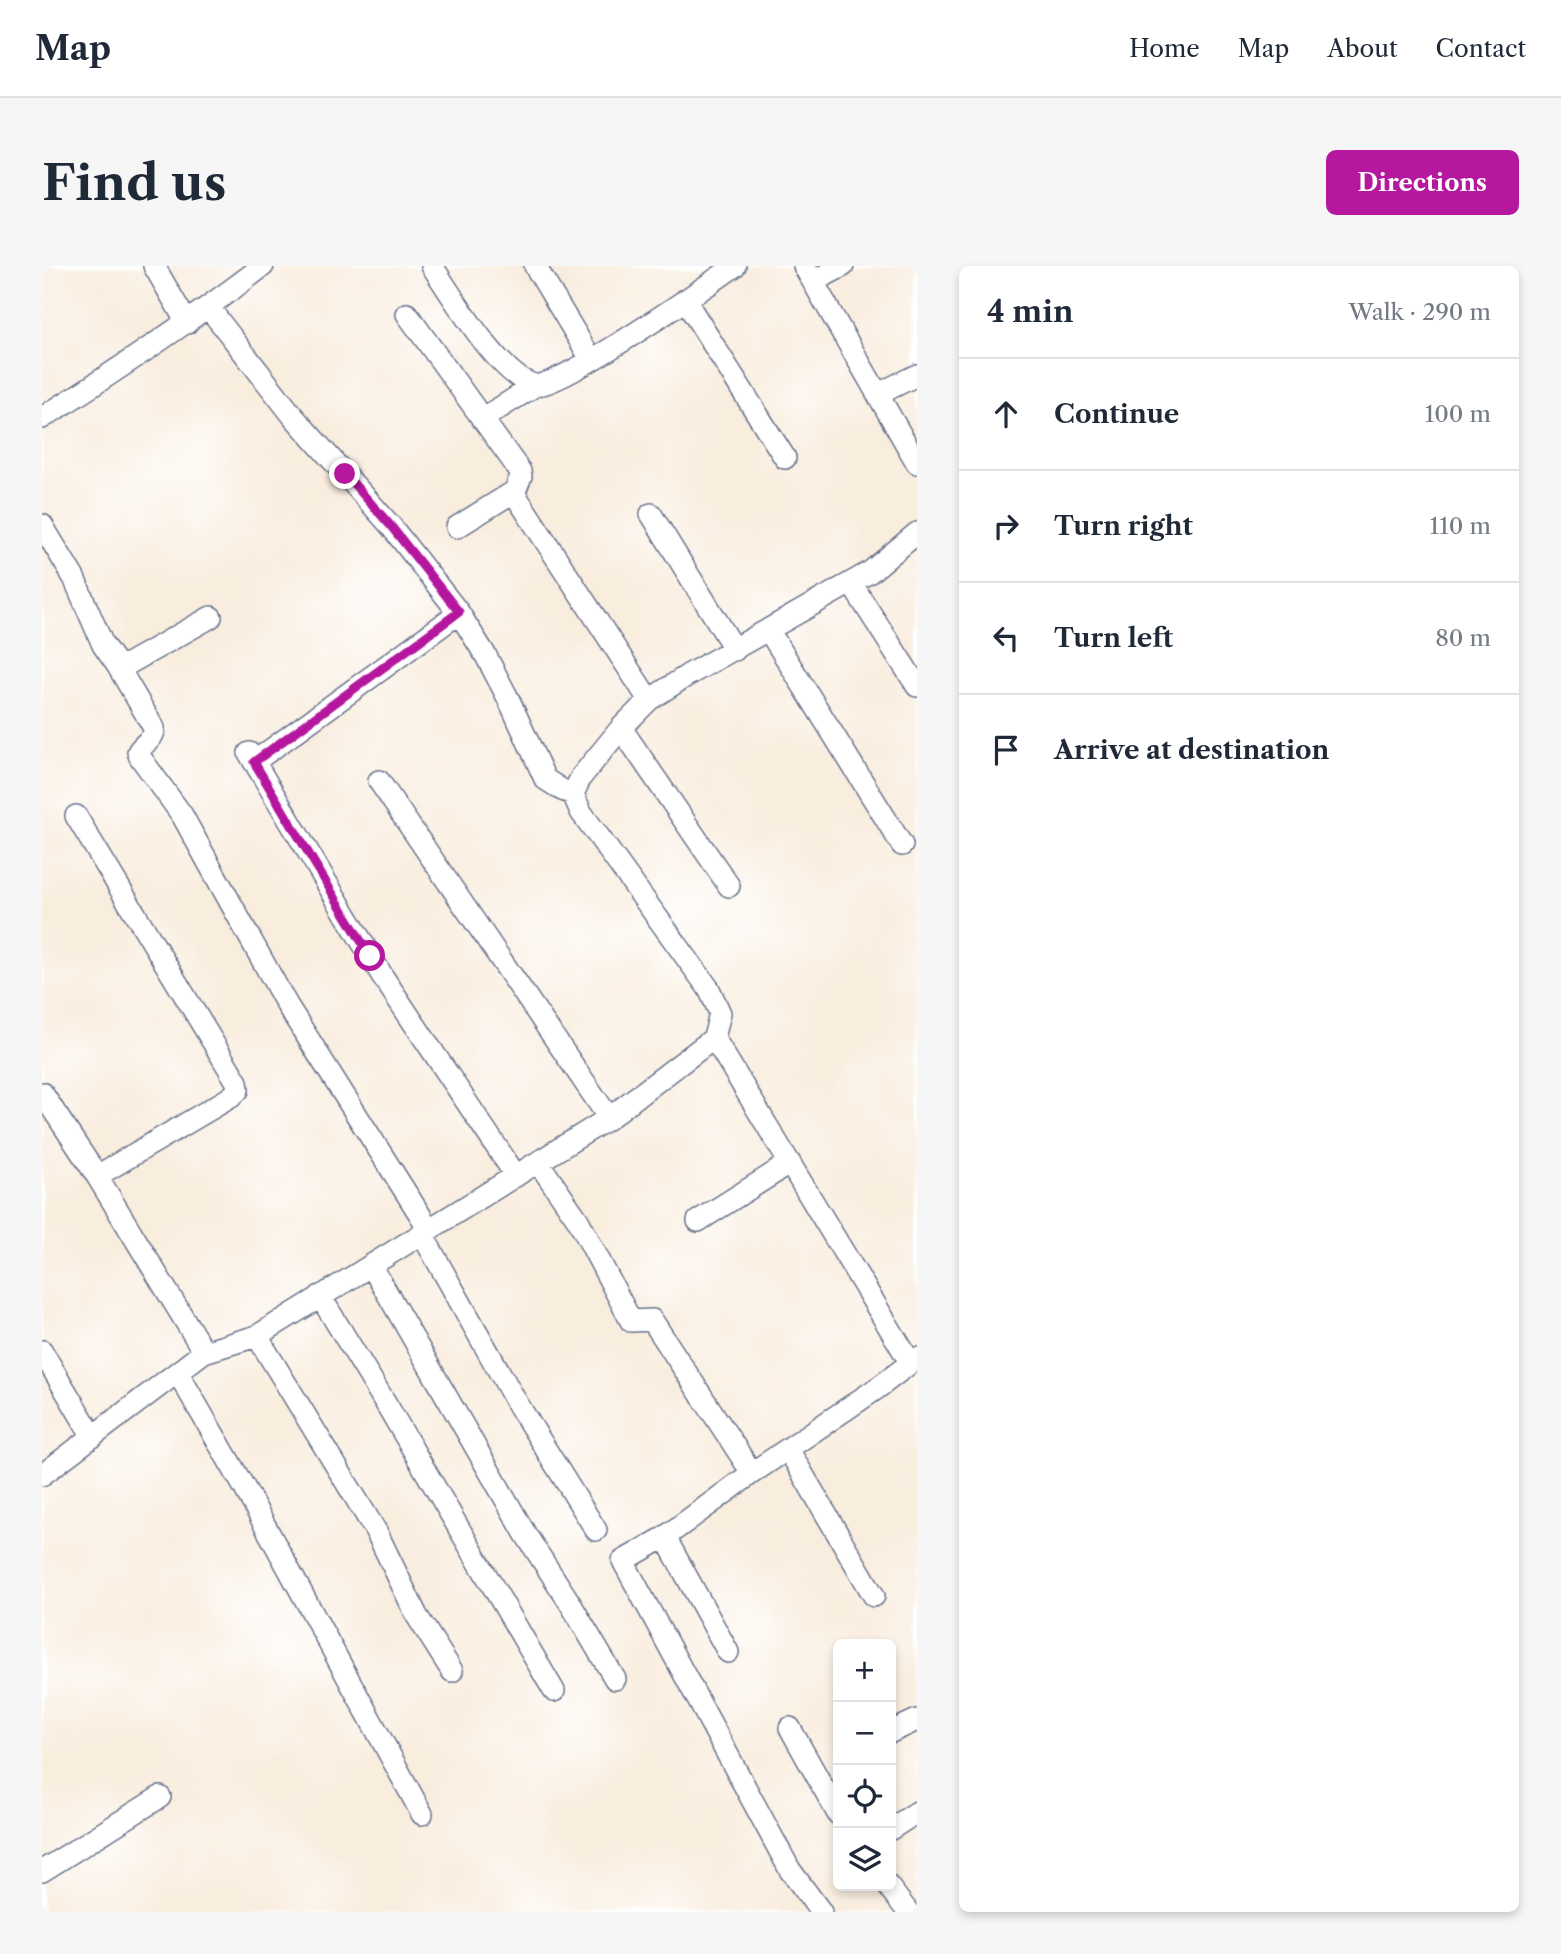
<!DOCTYPE html>
<meta charset="utf-8">
<style>
:root{--surface:#fff;--page:#f6f6f7;--text:#1f2937;--muted:#747a83;--line:#e0e1e3;--accent:#b5179e}
body{margin:0;font-family:"Libre Caslon Text",serif;background:var(--page);color:var(--text)}
.controls{position:absolute;right:21px;bottom:21px;display:grid;overflow:hidden;border-radius:10px;box-shadow:0 4px 10px #0003}
.controls button{width:63px;height:63px;display:grid;place-items:center;padding:0;border:0;border-bottom:2px solid var(--line);background:var(--surface);color:var(--text);font:35px sans-serif}
.stop{position:absolute;width:21px;height:21px;margin:-16px;border:5px solid #b5179e;border-radius:50%;background:#fff}
.stop.end{background:#b5179e;border-color:#fff;box-shadow:0 2px 7px #0008}
.list{margin:0;padding:0;list-style:none}
h2{display:flex;justify-content:space-between;align-items:center;height:91px;margin:0;padding:0 28px;font-size:30px}
h2 small{font-size:23px;font-weight:400;color:var(--muted)}
.list li{display:grid;grid-template-columns:46px 1fr auto;gap:21px;align-items:center;box-sizing:border-box;height:112px;padding:0 28px;border-top:2px solid var(--line)}
.list b{display:block;font-size:26px;white-space:nowrap}
.list em{font-size:23px;font-style:normal;color:var(--muted)}
.icon{flex:none;width:38px;height:38px;fill:none;stroke:currentColor;stroke-width:2;stroke-linecap:round;stroke-linejoin:round}
.map{position:relative;flex:none;width:875px;height:1646px;overflow:hidden;border-radius:10px}
header{display:flex;align-items:center;gap:42px;box-sizing:border-box;height:98px;padding:0 35px;background:var(--surface);border-bottom:2px solid var(--line)}
header strong{font-size:33px}
nav{display:flex;gap:38px;margin-inline-start:auto;font-size:24px}
.intro{display:flex;align-items:center;justify-content:space-between;box-sizing:border-box;height:168px;padding:0 42px}
h1{margin:0;font-size:49px}
.button{padding:18px 32px;border-radius:10px;background:var(--accent);color:#fff;font-size:24px;font-weight:700}
main{display:flex;gap:42px;padding:0 42px}
aside{flex:1;background:var(--surface);border-radius:10px;box-shadow:0 4px 10px #0003}
.map>svg:first-child{display:block}
</style>
<header>
<strong>Map</strong>
<nav><a>Home</a><a>Map</a><a>About</a><a>Contact</a></nav>
</header>
<div class="intro"><h1>Find us</h1><a class="button">Directions</a></div>
<main>
<div class="map">
<svg width="875" height="1646" viewBox="0 0 875 1646">
<rect width="100%" height="100%" fill="#fff"/>
<filter id="ink" filterUnits="userSpaceOnUse"><feTurbulence type="fractalNoise" baseFrequency=".0143" numOctaves="2"/><feDisplacementMap in="SourceGraphic" scale="14" xChannelSelector="R" yChannelSelector="G"/><feConvolveMatrix kernelMatrix="1 2 1 2 8 2 1 2 1" color-interpolation-filters="sRGB"/></filter>
<filter id="wash" filterUnits="userSpaceOnUse"><feTurbulence type="fractalNoise" baseFrequency=".00686" numOctaves="4" result="noise"/><feDisplacementMap in="SourceGraphic" scale="28" xChannelSelector="R" yChannelSelector="G"/><feGaussianBlur stdDeviation="1.57" result="paint"/><feColorMatrix in="noise" values="0 0 0 0 0 0 0 0 0 0 0 0 0 0 0 0 0 1.4 0 .05"/><feComposite in="paint" operator="in"/></filter>
<g filter="url(#wash)">
<rect width="100%" height="100%" fill="#f9edde"/>
</g>
<g filter="url(#ink)">
<g fill="none" stroke-linecap="round" stroke-linejoin="round">
<g stroke="#69728b" stroke-width="24">
<path id="minor" d="M112,0L145,57
M390,0C410,29 458,112 493,119C515,124 666,19 693,0
M493,0L549,93
M762,0L875,197
M772,15L801,0
M643,34L743,192
M167,42L251,150L348,259L417,347L444,390L467,434L503,513L520,524L531,528
M365,48L478,205L479,210L473,225L476,233L607,434
M836,128L875,109
M0,152C76,104 150,54 221,0
M440,153L494,119
M609,248L693,384
M0,259L32,312L61,379L75,399L86,398L169,351
M415,261L473,225
M809,317L875,420
M727,365L860,579
M75,399L112,462C113,473 101,477 96,486L98,491L140,549L245,739L387,963
M579,462L687,620
M207,487L341,711L474,910
M212,496L417,347
M337,515L567,852
M34,550L195,816L196,824L189,831L55,910
M672,772L868,1096
M0,827L55,910L162,1086L215,1070L567,852L672,772L678,747L667,723L539,546L531,528L539,511L579,462L607,434L646,409L828,306L875,267
M496,896L536,954L589,1055L610,1054L710,1207L623,1271L581,1295L748,1604L779,1646
M656,955L748,897
M380,968L472,1132L554,1264
M329,999L484,1269L528,1337L573,1413
M278,1030L346,1141L512,1425
M215,1070L335,1267L375,1350L410,1405
M0,1085L51,1171
M136,1107L202,1221L380,1548
M746,1183L832,1330
M710,1207L837,1121L875,1092
M0,1209L162,1086
M623,1271L686,1386
M748,1462L796,1548
M849,1466L875,1454
M849,1563L875,1546
M0,1605L118,1531
M846,1620L866,1646"/>
</g>
<use href="#minor" stroke="#fff" stroke-width="21"/>
</g>
</g>
<g fill="none" stroke-linecap="round" stroke-linejoin="round" filter="url(#ink)">
<path stroke="#b5179e" stroke-width="9" d="M303,208L348,259L417,346L212,496L328,690"/>
</g>
</svg>
<div class="controls">
<button>+</button>
<button>−</button>
<button><svg class="icon" aria-label="locate" viewBox="0 0 24 24"><circle cx="12" cy="12" r="6"/><path d="M12 2v4M12 18v4M2 12h4M18 12h4"/></svg></button>
<button><svg class="icon" aria-label="layers" viewBox="0 0 24 24"><path d="M12 4l9 5-9 5-9-5zM3 14l9 5 9-5"/></svg></button>
</div>
<div class="stop" style="left:328px;top:690px"></div>
<div class="stop end" style="left:303px;top:208px"></div>
</div>
<aside>
<h2>4 min<small>Walk · 290 m</small></h2>
<ul class="list">
<li><svg class="icon" aria-label="ahead" viewBox="0 0 24 24"><path d="M12 20V5M6 11l6-6 6 6"/></svg><div><b>Continue</b></div><em>100 m</em></li>
<li><svg class="icon" aria-label="right" viewBox="0 0 24 24"><path d="M7 20v-9h11M14 6l5 5-5 5"/></svg><div><b>Turn right</b></div><em>110 m</em></li>
<li><svg class="icon" aria-label="left" viewBox="0 0 24 24"><path d="M17 20v-9H6M10 6l-5 5 5 5"/></svg><div><b>Turn left</b></div><em>80 m</em></li>
<li><svg class="icon" aria-label="arrive" viewBox="0 0 24 24"><path d="M6 21V4h12l-3 4 3 4H6"/></svg><div><b>Arrive at destination</b></div></li>
</ul>
</aside>
</main>
